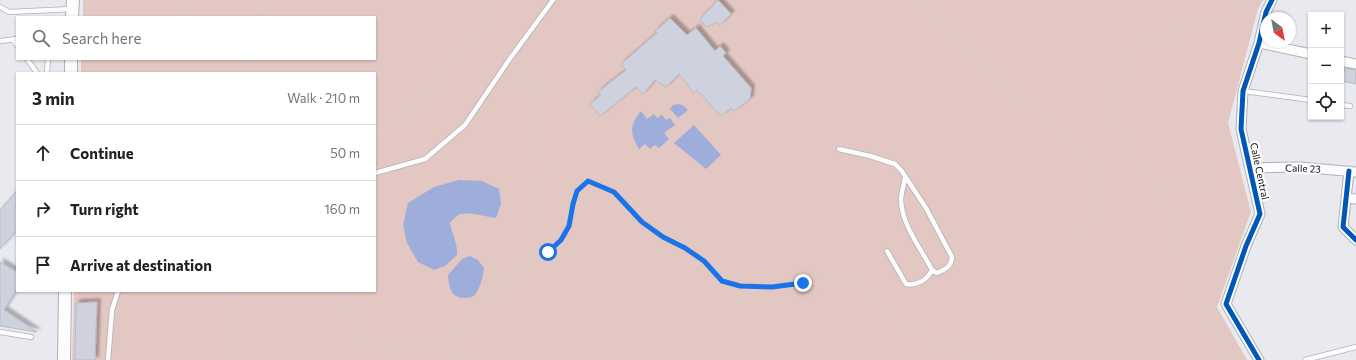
<!DOCTYPE html>
<meta charset="utf-8">
<style>
:root{--surface:#fff;--page:#f6f6f6;--text:#202124;--muted:#757577;--line:#e0e0e0}
body{margin:0;font-family:Commissioner,sans-serif;background:var(--page);color:var(--text)}
.controls{position:absolute;right:12px;top:12px;display:grid;overflow:hidden;border-radius:0px;box-shadow:0 1px 3px #0004}
.controls button{width:36px;height:36px;display:grid;place-items:center;padding:0;border:0;border-bottom:1px solid var(--line);background:var(--surface);color:var(--text);font:20px sans-serif}
.compass{position:absolute;left:1260px;top:12px;width:36px;height:36px;border-radius:50%;background:var(--surface);box-shadow:0 1px 3px #0004;rotate:148deg}
.stop{position:absolute;width:12px;height:12px;margin:-9px;border:3px solid #1a73e8;border-radius:50%;background:#fff}
.stop.end{background:#1a73e8;border-color:#fff;box-shadow:0 1px 4px #0008}
.list{margin:0;padding:0;list-style:none}
h2{display:flex;justify-content:space-between;align-items:center;height:52px;margin:0;padding:0 16px;font-size:17px}
h2 small{font-size:13px;font-weight:400;color:var(--muted)}
.list li{display:grid;grid-template-columns:26px 1fr auto;gap:12px;align-items:center;box-sizing:border-box;height:56px;padding:0 16px;border-top:1px solid var(--line)}
.list b{display:block;font-size:15px;white-space:nowrap}
.list em{font-size:13px;font-style:normal;color:var(--muted)}
.icon{flex:none;width:22px;height:22px;fill:none;stroke:currentColor;stroke-width:2;stroke-linecap:round;stroke-linejoin:round}
.map{position:relative;flex:none;width:1356px;height:360px;overflow:hidden}
.search{position:absolute;background:var(--surface);box-shadow:0 1px 3px #0004;left:16px;top:16px;width:360px;height:44px;display:flex;align-items:center;gap:10px;box-sizing:border-box;padding:0 14px;border-radius:0px;color:var(--muted);font-size:15px}
.panel{position:absolute;background:var(--surface);box-shadow:0 1px 3px #0004;left:16px;top:72px;width:360px;height:220px;border-radius:0px}
.map>svg:first-child{display:block}
</style>
<div class="map">
<svg width="1356" height="360" viewBox="0 0 1356 360">
<defs>
<filter id="shadow"><feDropShadow dx="3.5" dy="-3.5" stdDeviation="1" flood-color="#0004"/></filter>
</defs>
<rect width="100%" height="100%" fill="#e8eaf0"/>
<path fill="#e3c7c3" d="M83,0H1263L1258,9L1228,123L1251,212L1217,307L1247,360H72L74,291H375V73H81V59H375V17H83Z"/>
<path fill="#9faddb" d="M679,104L684,106L688,110L678,118L670,109L673,105Z
M641,111L647,119L654,114L657,118L662,115L666,120L670,118L675,125L664,133L669,139L659,148L655,145L650,149L645,144L639,149C630,133 629,126 641,111Z
M694,125L721,155L706,169L674,143Z
M459,180L482,181L499,189L501,204L496,218C485,217 466,210 457,216C454,218 452,221 450,223C452,234 458,244 457,255L445,266L434,270L418,262L407,243L403,225L408,203L434,187Z
M470,256L478,260L484,268C483,277 480,288 475,295C471,298 467,298 463,298C450,297 449,286 448,275L462,259Z"/>
<path fill="#ced2de" stroke="#babbc0" filter="url(#shadow)" d="M718,0L731,14L720,25L718,22L706,27L700,19Z
M670,18L687,35L696,28L715,51L720,46L726,53L723,56L751,88L750,99L734,111L731,108L721,116L697,90L694,93L679,74L666,87L655,80L643,94L636,87L600,116L590,104L601,95L598,92L626,70L621,64L657,33L655,31Z
M1345,68L1356,70V84L1342,81Z
M17,191V230L0,249V210Z
M0,262L17,272V289L4,310L37,332L0,326Z
M97,302L95,360H75L76,303Z"/>
<g fill="none" stroke-linecap="round" stroke-linejoin="round">
<g stroke="#b0b1b6" stroke-width="6">
<path id="service" d="M0,7L9,12L72,9
M13,40L17,45
M0,41L17,39
M27,59L37,73
M47,73L48,59
M1243,91L1311,100
M1341,105L1350,106
M839,149L870,156L895,164L901,170L926,208L952,257C951,267 946,269 937,273L932,270C921,248 902,226 901,200C901,193 904,185 905,178
M375,173L425,159L465,125L509,60L553,0
M887,251L906,284C917,286 927,280 932,270
M0,332L31,337
M108,360L112,310L118,291
M1305,360L1356,347"/>
</g>
<g stroke="#b0b1b6" stroke-width="11">
<path id="minor" d="M1259,43L1311,54
M1341,61L1356,64
M1250,168L1300,167L1356,172
M1349,171L1343,227L1356,240
M1346,198L1356,199
M1259,360L1226,304L1246,246L1260,214L1241,129L1243,91L1259,43L1266,12L1272,0"/>
</g>
<g stroke="#b0b1b6" stroke-width="14">
<path id="secondary" d="M72,17L73,0
M71,73V59
M64,360L65,291"/>
</g>
<path stroke="#d4d6d7" stroke-width="2" stroke-dasharray="1 3" stroke-linecap="butt" d="M704,0L712,6
M924,0L936,20L1019,96L1086,152L1104,192L1080,237
M182,17L185,0
M261,17L262,0
M638,46C645,22 648,11 672,0
M524,65L612,133
M174,73L176,59
M239,73L249,59
M375,133L407,114L418,103L442,73L469,44L482,26L486,13V0
M1210,163L1207,175L1199,183L1184,190L1152,181L1135,156L1118,126L1114,112L1113,100L1134,51L1158,38L1184,29L1207,26L1229,20L1238,12L1242,0
M1152,181L1178,234L1204,312L1232,360
M528,266C543,255 563,244 569,225C573,214 572,202 577,192C579,188 585,184 588,181L614,192L642,222L663,237L685,248L704,261L722,281L740,286L772,287L803,283L865,288L906,325L959,350L986,360
M332,291L346,299L367,342L398,351L452,343L478,307L500,291L528,266L534,255L545,167L523,64L524,51
M452,343L466,360
M231,360V334L238,291
M396,360L398,351"/>
<use href="#service" stroke="#fcfcfd" stroke-width="4.5"/>
<use href="#minor" stroke="#fcfcfd" stroke-width="9"/>
<use href="#secondary" stroke="#fcfcfd" stroke-width="12"/>
<g stroke="#fff" stroke-width="8">
<path id="cycleway" d="M1349,171L1343,227L1356,240
M1259,360L1226,304L1246,246L1260,214L1241,129L1243,91L1259,43L1266,12L1272,0"/>
</g>
<use href="#cycleway" stroke="#0057b8" stroke-width="5"/>
</g>
<g fill="none" stroke-linecap="round" stroke-linejoin="round">
<path stroke="#1a73e8" stroke-width="5" d="M548,252L561,240L569,226L573,204L577,191L588,181L614,192L642,222L663,237L685,248L704,261L722,281L740,286L772,287L803,283"/>
</g>
<g text-anchor="middle" dominant-baseline="central" stroke-width="4" stroke-linejoin="round" paint-order="stroke">
<g font-size="10" fill="#0c0d11" stroke="#fff">
<text transform="translate(1303 168) rotate(2)">Calle 23</text>
<text transform="translate(1260 171) rotate(78)">Calle Central</text>
</g>
</g>
</svg>
<div class="controls">
<button>+</button>
<button>−</button>
<button><svg class="icon" aria-label="locate" viewBox="0 0 24 24"><circle cx="12" cy="12" r="6"/><path d="M12 2v4M12 18v4M2 12h4M18 12h4"/></svg></button>
</div>
<svg class="compass" viewBox="-18 -18 36 36"><path d="M0-13l5 13h-10z" fill="#e53935"/><path d="M0 13l5-13h-10z" fill="#757577"/></svg>
<div class="stop" style="left:548px;top:252px"></div>
<div class="stop end" style="left:803px;top:283px"></div>
<div class="search"><svg class="icon" aria-label="search" viewBox="0 0 24 24"><circle cx="10" cy="10" r="6"/><path d="M15 15l6 6"/></svg>Search here</div>
<section class="panel">
<h2>3 min<small>Walk · 210 m</small></h2>
<ul class="list">
<li><svg class="icon" aria-label="ahead" viewBox="0 0 24 24"><path d="M12 20V5M6 11l6-6 6 6"/></svg><div><b>Continue</b></div><em>50 m</em></li>
<li><svg class="icon" aria-label="right" viewBox="0 0 24 24"><path d="M7 20v-9h11M14 6l5 5-5 5"/></svg><div><b>Turn right</b></div><em>160 m</em></li>
<li><svg class="icon" aria-label="arrive" viewBox="0 0 24 24"><path d="M6 21V4h12l-3 4 3 4H6"/></svg><div><b>Arrive at destination</b></div></li>
</ul>
</section>
</div>
